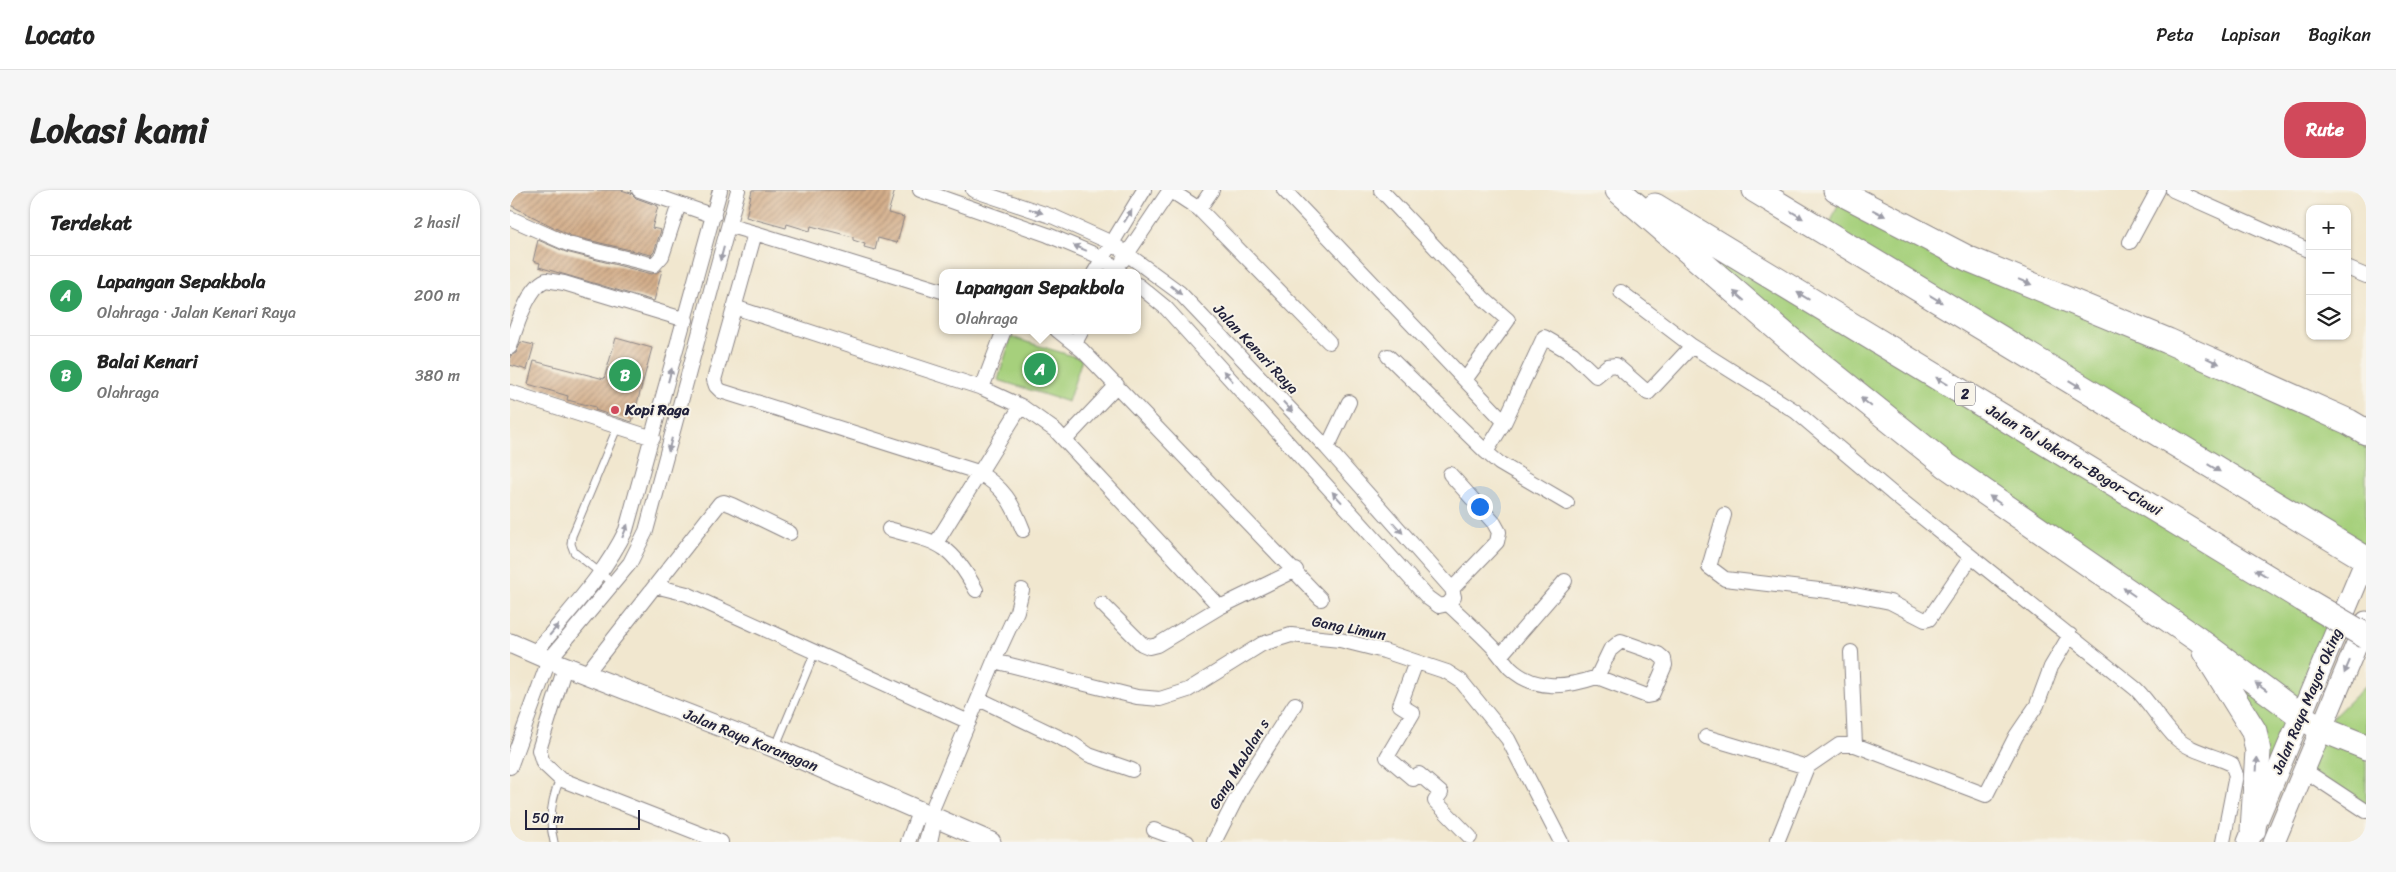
<!DOCTYPE html>
<html lang="id">
<meta charset="utf-8">
<style>
:root{--surface:#fff;--page:#f6f6f6;--text:#222;--muted:#767676;--line:#e0e0e0;--accent:#d1495b}
body{margin:0;font-family:Sriracha,sans-serif;background:var(--page);color:var(--text)}
.controls{position:absolute;right:15px;top:15px;display:grid;overflow:hidden;border-radius:10px;box-shadow:0 1px 4px #0004}
.controls button{width:45px;height:45px;display:grid;place-items:center;padding:0;border:0;border-bottom:1px solid var(--line);background:var(--surface);color:var(--text);font:25px sans-serif}
.scale{position:absolute;left:15px;bottom:12px;width:115px;box-sizing:border-box;padding-left:5px;border:2px solid #22223b;border-top:0;font-size:14px;line-height:18px;white-space:nowrap;color:#22223b;-webkit-text-stroke:4px #f7f3e8;paint-order:stroke}
.you{position:absolute;left:969px;top:316px;width:18px;height:18px;margin:-12px;border:4px solid #fff;border-radius:50%;background:#1a73e8;box-shadow:0 0 0 8px #1a73e833}
.badge{display:grid;place-items:center;width:32px;height:32px;border-radius:50%;background:var(--accent);color:#fff;font-size:16px;font-weight:700}
.pin{position:absolute;translate:-50% -50%;border:2px solid #fff;box-shadow:0 1px 5px #0006}
.popup{position:absolute;left:429px;top:79px;width:202px;height:65px;box-sizing:border-box;display:grid;place-content:center;border-radius:10px;background:var(--surface);filter:drop-shadow(0 1px 4px #0005);font-size:16px;white-space:nowrap;color:var(--muted)}
.popup b{font-size:19px;color:var(--text)}
.popup::after{content:'';position:absolute;left:50%;top:100%;margin-left:-10px;border:10px solid transparent;border-top-color:var(--surface)}
.list{margin:0;padding:0;list-style:none}
h2{display:flex;justify-content:space-between;align-items:center;height:65px;margin:0;padding:0 20px;font-size:21px}
h2 small{font-size:16px;font-weight:400;color:var(--muted)}
.list li{display:grid;grid-template-columns:32px 1fr auto;gap:15px;align-items:center;box-sizing:border-box;height:80px;padding:0 20px;border-top:1px solid var(--line)}
.list b{display:block;font-size:19px;white-space:nowrap}
.list p{margin:0;font-size:16px;white-space:nowrap;color:var(--muted)}
.list em{font-size:16px;font-style:normal;color:var(--muted)}
.icon{flex:none;width:28px;height:28px;fill:none;stroke:currentColor;stroke-width:2;stroke-linecap:round;stroke-linejoin:round}
.map{position:relative;flex:none;width:1856px;height:652px;overflow:hidden;border-radius:20px}
header{display:flex;align-items:center;gap:30px;box-sizing:border-box;height:70px;padding:0 25px;background:var(--surface);border-bottom:1px solid var(--line)}
header strong{font-size:24px}
nav{display:flex;gap:28px;margin-inline-start:auto;font-size:18px}
.intro{display:flex;align-items:center;justify-content:space-between;box-sizing:border-box;height:120px;padding:0 30px}
h1{margin:0;font-size:35px}
.button{padding:12px 22px;border-radius:20px;background:var(--accent);color:#fff;font-size:18px;font-weight:700}
main{display:flex;gap:30px;padding:0 30px}
aside{flex:1;background:var(--surface);border-radius:20px;box-shadow:0 1px 4px #0004}
.map>svg:first-child{display:block}
</style>
<header>
<strong>Locato</strong>
<nav><a>Peta</a><a>Lapisan</a><a>Bagikan</a></nav>
</header>
<div class="intro"><h1>Lokasi kami</h1><a class="button">Rute</a></div>
<main>
<aside>
<h2>Terdekat<small>2 hasil</small></h2>
<ul class="list">
<li><span class="badge" style="background:#2e9e5b">A</span><div><b>Lapangan Sepakbola</b><p>Olahraga · Jalan Kenari Raya</p></div><em>200 m</em></li>
<li><span class="badge" style="background:#2e9e5b">B</span><div><b>Balai Kenari</b><p>Olahraga</p></div><em>380 m</em></li>
</ul>
</aside>
<div class="map">
<svg width="1856" height="652" viewBox="0 0 1856 652">
<defs>
<pattern id="building-hatch" width="6" height="6" patternUnits="userSpaceOnUse" patternTransform="scale(1.25)"><rect width="6" height="6" fill="#d3ad89"/><path d="M-1 1l2-2M0 6l6-6M5 7l2-2" fill="none" stroke="#ab8c71"/></pattern>
</defs>
<rect width="100%" height="100%" fill="#f7f3e8"/>
<filter id="ink" filterUnits="userSpaceOnUse"><feTurbulence type="fractalNoise" baseFrequency=".02" numOctaves="2"/><feDisplacementMap in="SourceGraphic" scale="10" xChannelSelector="R" yChannelSelector="G"/><feConvolveMatrix kernelMatrix="1 2 1 2 8 2 1 2 1" color-interpolation-filters="sRGB"/></filter>
<filter id="wash" filterUnits="userSpaceOnUse"><feTurbulence type="fractalNoise" baseFrequency=".0096" numOctaves="4" result="noise"/><feDisplacementMap in="SourceGraphic" scale="20" xChannelSelector="R" yChannelSelector="G"/><feGaussianBlur stdDeviation="1.12" result="paint"/><feColorMatrix in="noise" values="0 0 0 0 0 0 0 0 0 0 0 0 0 0 0 0 0 1.4 0 .05"/><feComposite in="paint" operator="in"/></filter>
<g filter="url(#wash)">
<rect width="100%" height="100%" fill="#f1e7cf"/>
<path fill="#a6d07c" stroke="#64795c" d="M1117,0L1831,431L1743,640L1748,561L1687,449L1437,276Z
M1333,4L1856,242V365L1316,43Z
M501,147L572,169L558,212L488,190Z
M1856,495V618L1794,580L1811,539Z"/>
<g id="blocks">
<path fill="url(#building-hatch)" d="M0,0H111L121,3L126,8L148,16L142,38L151,40L144,62L141,65L61,46L0,15Z
M242,0H385L378,23L394,27L387,53L368,48L365,60L354,57L355,54L343,50V47L301,36L300,41L277,34L276,38L236,27Z
M28,50L56,62L142,84L152,80L144,111L29,77L30,73L23,71Z
M106,148L142,158L122,232L85,220L86,217L57,210L58,206L18,194L24,171L94,189Z
M11,152L24,155L17,180L0,175V166L6,163Z"/>
</g>
</g>
<g filter="url(#ink)">
<use href="#blocks" fill-opacity="0" stroke="#8a8485" stroke-width="1"/>
<g fill="none" stroke-linecap="round" stroke-linejoin="round">
<g stroke="#8a8485" stroke-width="9">
<path id="lane" d="M103,393L64,362L61,354L62,346L107,238
M265,558L305,462
M44,652C38,630 41,610 50,589
M412,652L419,628"/>
</g>
<g stroke="#8a8485" stroke-width="16">
<path id="street" d="M129,0L204,26
M410,0L538,45L593,68L611,83
M463,0L544,27L602,53L670,103L817,258L942,399L944,407L938,414L929,416L918,408L656,118L628,95
M660,0L689,19L819,152
M774,0L991,228
M871,0L974,109L998,130L955,190
M1663,0L1800,61
M689,19L702,0
M0,28L58,54L144,75L152,66L169,14
M220,36L245,43L204,190L206,196L211,201L468,282C494,298 502,312 513,340
M245,43L432,101
M1620,52L1648,0
M613,70L660,0
M1837,78L1856,86
M584,83L634,0
M1111,102L1182,156L1285,221L1382,303L1626,499C1641,514 1651,533 1666,548C1680,561 1705,566 1722,574L1726,585L1713,652
M224,117L472,198L511,216L546,241L710,417
M547,140L572,160L811,409
M565,153L572,140
M0,157C5,140 18,97 36,90L54,93L176,130
M878,166L976,262
M472,198L494,140
M0,202L143,248
M555,250L607,195
M817,258L839,212
M940,284L984,333L989,342L987,352L942,399
M1057,313L989,273L976,262L995,231L1034,147L1063,164L1086,186L1098,176L1106,175L1138,203L1182,156
M1214,325L1199,377L1215,389L1335,403L1380,412L1415,430L1419,429L1461,367
M379,339C429,353 440,352 466,400
M426,353L511,216
M145,396L177,404L459,532
M592,414L632,454L639,457L647,455L710,417L786,380
M938,414C953,428 969,442 983,457C989,464 994,471 1000,478C1025,502 1058,497 1087,487
M1111,451L1148,464L1154,469L1155,475L1142,505L1137,506L1087,487L1100,460Z
M1341,462L1345,555
M24,464C56,424 94,386 116,340L210,0
M991,465L1055,391
M484,471L627,507L650,509L678,500L752,454L781,445L830,450L874,461L937,482L951,491L998,549L1051,652
M906,472L890,515L903,523L877,567L903,589L909,584L931,603L925,611L960,647
M55,477L29,560L33,573L50,589L211,652
M76,484L210,313L214,312L222,315L280,343
M469,509L563,554L579,565L622,580
M1196,547L1297,577
M0,577L39,470L120,373L136,341L228,0
M1794,580L1856,621
M419,627L484,471L507,421L512,400
M644,640L677,652
M398,652L409,622
M420,652L425,629
M704,652L732,597L785,514
M1267,652L1297,577L1329,555H1345L1476,605L1506,546L1527,515L1541,477L1560,445"/>
</g>
<g stroke="#8a8485" stroke-width="21">
<path id="secondary" d="M0,453L39,470L265,558L481,652"/>
</g>
<g stroke="#8a8485" stroke-width="23">
<path id="primary" d="M1738,652L1856,370
M1764,652L1856,432"/>
</g>
<g stroke="#8a8485" stroke-width="27">
<path id="highway" d="M1108,0L1290,158L1437,276L1687,449L1791,526L1811,539L1856,557
M1245,0L1856,369
M1326,0L1459,69L1658,151L1839,232L1856,242
M1145,16L1793,409
M1695,462L1744,541L1748,561L1743,640"/>
</g>
<use href="#lane" stroke="#fff" stroke-width="7"/>
<use href="#street" stroke="#fff" stroke-width="14"/>
<use href="#secondary" stroke="#fff" stroke-width="19"/>
<use href="#primary" stroke="#fff" stroke-width="21"/>
<use href="#highway" stroke="#fff" stroke-width="25"/>
<g stroke="#8a8485" stroke-width="27" stroke-linecap="butt">
<path id="highway-bridge" d="M1793,409L1856,446"/>
</g>
<use href="#highway-bridge" stroke="#fff" stroke-width="25"/>
</g>
<defs><path id="oneway-solid" d="M-6-.8H1V-3.2L6.5 0L1 3.2V.8H-6Z" transform="scale(1.25)"/></defs>
<g fill="#9c9ca7">
<use href="#oneway-solid" transform="translate(526 21) rotate(18)"/>
<use href="#oneway-solid" transform="translate(1369 23) rotate(27)"/>
<use href="#oneway-solid" transform="translate(1287 25) rotate(31)"/>
<use href="#oneway-solid" transform="translate(618 26) rotate(-58)"/>
<use href="#oneway-solid" transform="translate(570 58) rotate(-157)"/>
<use href="#oneway-solid" transform="translate(212 64) rotate(105)"/>
<use href="#oneway-solid" transform="translate(1515 92) rotate(22)"/>
<use href="#oneway-solid" transform="translate(666 100) rotate(40)"/>
<use href="#oneway-solid" transform="translate(1229 106) rotate(-139)"/>
<use href="#oneway-solid" transform="translate(1293 106) rotate(-149)"/>
<use href="#oneway-solid" transform="translate(1426 109) rotate(31)"/>
<use href="#oneway-solid" transform="translate(1703 171) rotate(24)"/>
<use href="#oneway-solid" transform="translate(160 185) rotate(-75)"/>
<use href="#oneway-solid" transform="translate(718 186) rotate(-132)"/>
<use href="#oneway-solid" transform="translate(1432 191) rotate(-149)"/>
<use href="#oneway-solid" transform="translate(1565 194) rotate(31)"/>
<use href="#oneway-solid" transform="translate(1356 212) rotate(-141)"/>
<use href="#oneway-solid" transform="translate(778 217) rotate(47)"/>
<use href="#oneway-solid" transform="translate(160 255) rotate(105)"/>
<use href="#oneway-solid" transform="translate(1704 278) rotate(31)"/>
<use href="#oneway-solid" transform="translate(827 307) rotate(-132)"/>
<use href="#oneway-solid" transform="translate(1485 310) rotate(-145)"/>
<use href="#oneway-solid" transform="translate(888 338) rotate(48)"/>
<use href="#oneway-solid" transform="translate(115 341) rotate(-68)"/>
<use href="#oneway-solid" transform="translate(1751 383) rotate(-149)"/>
<use href="#oneway-solid" transform="translate(1619 402) rotate(-145)"/>
<use href="#oneway-solid" transform="translate(44 440) rotate(-50)"/>
<use href="#oneway-solid" transform="translate(1837 477) rotate(113)"/>
<use href="#oneway-solid" transform="translate(1751 497) rotate(-144)"/>
<use href="#oneway-solid" transform="translate(1747 574) rotate(-87)"/>
</g>
</g>
<circle fill="#d1495b" stroke="#f7f3e8" stroke-width="2" cx="105" cy="220" r="5"/>
<g text-anchor="middle" dominant-baseline="central" stroke-width="4" stroke-linejoin="round" paint-order="stroke">
<rect fill="#f7f3e8" stroke="#62616f" stroke-width="1" x="1445" y="192.5" width="20" height="23" rx="4"/>
<g font-size="14" font-weight="bold" fill="#22223b">
<text x="1455" y="204">2</text>
</g>
<g font-size="15" fill="#22223b" stroke="#f7f3e8">
<text transform="translate(746 159) rotate(47)">Jalan Kenari Raya</text>
<text transform="translate(1564 270) rotate(31)">Jalan Tol Jakarta–Bogor–Ciawi</text>
<text transform="translate(839 438) rotate(11)">Gang Limun</text>
<text transform="translate(1797 511) rotate(-67)">Jalan Raya Mayor Oking</text>
<text transform="translate(241 550) rotate(22)">Jalan Raya Karanggan</text>
<text transform="translate(729 574) rotate(-59)">Gang MaJalan s</text>
</g>
<g font-size="15" font-weight="bold" fill="#22223b" stroke="#f7f3e8" text-anchor="start">
<text x="115" y="220">Kopi Raga</text>
</g>
</g>
</svg>
<div class="controls">
<button>+</button>
<button>−</button>
<button><svg class="icon" aria-label="layers" viewBox="0 0 24 24"><path d="M12 4l9 5-9 5-9-5zM3 14l9 5 9-5"/></svg></button>
</div>
<div class="scale">50 m</div>
<div class="you"></div>
<div class="pin badge" style="left:530px;top:179px;background:#2e9e5b">A</div>
<div class="popup"><b>Lapangan Sepakbola</b>Olahraga</div>
<div class="pin badge" style="left:115px;top:185px;background:#2e9e5b">B</div>
</div>
</main>
